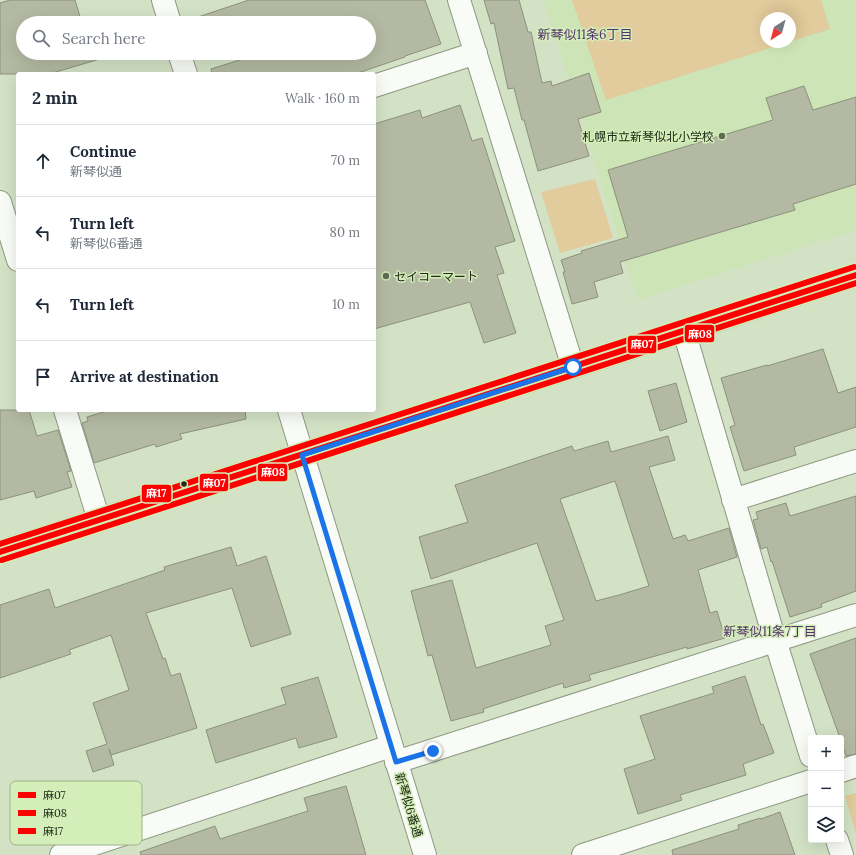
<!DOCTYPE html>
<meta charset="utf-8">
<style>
:root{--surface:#fff;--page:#f6f6f7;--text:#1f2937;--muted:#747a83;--line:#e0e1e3}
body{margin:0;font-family:Lora,"Noto Sans JP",serif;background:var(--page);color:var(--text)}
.controls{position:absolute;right:12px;bottom:12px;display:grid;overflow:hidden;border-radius:4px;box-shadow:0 4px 16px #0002}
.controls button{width:36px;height:36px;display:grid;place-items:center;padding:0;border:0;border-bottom:1px solid var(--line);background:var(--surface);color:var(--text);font:20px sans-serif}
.compass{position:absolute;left:760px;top:12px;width:36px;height:36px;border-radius:50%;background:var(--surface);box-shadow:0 4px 16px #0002;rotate:216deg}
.stop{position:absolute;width:12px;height:12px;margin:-9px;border:3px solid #1a73e8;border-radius:50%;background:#fff}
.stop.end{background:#1a73e8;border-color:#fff;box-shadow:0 1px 4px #0008}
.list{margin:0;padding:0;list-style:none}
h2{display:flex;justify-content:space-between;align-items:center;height:52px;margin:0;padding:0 16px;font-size:17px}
h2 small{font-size:13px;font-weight:400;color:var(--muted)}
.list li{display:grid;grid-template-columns:26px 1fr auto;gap:12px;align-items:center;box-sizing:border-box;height:72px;padding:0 16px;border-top:1px solid var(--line)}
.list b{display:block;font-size:15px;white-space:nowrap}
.list p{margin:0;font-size:13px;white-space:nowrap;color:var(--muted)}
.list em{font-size:13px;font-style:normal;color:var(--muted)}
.icon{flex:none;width:22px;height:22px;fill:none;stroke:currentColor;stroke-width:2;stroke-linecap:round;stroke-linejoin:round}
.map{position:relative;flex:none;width:856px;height:855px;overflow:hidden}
.search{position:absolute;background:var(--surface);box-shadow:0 4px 16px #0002;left:16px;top:16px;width:360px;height:44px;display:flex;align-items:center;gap:10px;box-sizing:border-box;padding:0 14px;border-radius:22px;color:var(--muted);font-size:15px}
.panel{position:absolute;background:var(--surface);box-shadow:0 4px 16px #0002;left:16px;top:72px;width:360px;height:340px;border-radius:4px}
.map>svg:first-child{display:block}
</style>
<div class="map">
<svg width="856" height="855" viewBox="0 0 856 855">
<rect width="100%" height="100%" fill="#d3e2c5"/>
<path fill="#cce4b6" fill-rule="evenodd" d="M544,0H856V230L638,300ZM766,18H790V42H766Z"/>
<path fill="#e2cb9c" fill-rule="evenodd" d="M572,0H821L830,29L606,100ZM766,18H790V42H766Z
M595,179L613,238L560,253L541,192Z
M856,793V834L845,796Z"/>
<path fill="#b3b9a2" stroke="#8c927b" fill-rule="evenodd" d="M10,0H75L82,23H23V53H109L110,56L49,74H0V3Z
M249,0H425L441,44L405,56V57L355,74H212L211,69L262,53H369V23H193L192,19Z
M484,0H519L528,32H531L542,83L551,81L552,86L589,73L601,112L578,119L589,156L538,171L524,120H522L514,88L508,89L494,23L491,24Z
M804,86L813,110L856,97V184L793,204L795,210L620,262L623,273L594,282L598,297L572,304L563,272H565L561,260L582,253L581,251L628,237L608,170L773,120L766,98Z
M460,105L472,141L482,138L515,241L495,247L504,273L497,275L516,333L484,343L470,302L374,329V124L420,110L422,118Z
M823,349L838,393L856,387V427L794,447L796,455L744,471L730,427L735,425L721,378L767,365V366Z
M676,383L687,422L660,431L648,391Z
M0,410H29L37,436L58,430L71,471L67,472L72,487L36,498L34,491L0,500Z
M110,410H245L246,419L180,434L182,439L156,447L155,444L94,463L82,423L88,421L87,417Z
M668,436L675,460L649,467L673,539L685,535L688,541L729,528L737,557L698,570L710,613L717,611L725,638L687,649V647L589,675L591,680L564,688L563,683L483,709L484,712L451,721L432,655L428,656L411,591L452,580L476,668L551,645L545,626L564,620L537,543L431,579L419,537L468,522L455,485L572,446L574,451L608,441L611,452ZM615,481L649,586L619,595L596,601L560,499Z
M856,496V591L821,604L822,607L790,617L772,561L771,562L767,547L761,549L753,520L758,519L756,512L786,503L790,516Z
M231,547L237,566L266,556L291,634L251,647L232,588L146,613L163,659L165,658L171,676L180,673L197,728L111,755L109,749L114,765L93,772L86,751L107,744L93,703L129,690L111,635L69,650L71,654L0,678V605L49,589L55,608L165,570L164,567Z
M856,638V754L846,756L841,742V738H840L810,654Z
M745,676L761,725L763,724L774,753L743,764L746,775L680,795L682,800L638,814L624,769L655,759L640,716L714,693L712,687Z
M318,677L337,737L299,748L296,738L216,763L206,730L286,704L281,688Z
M346,786L366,855H141L140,852L215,826L220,839L308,811L304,798Z
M780,812L795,855H673L672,850L739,829L738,825L760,818L761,819Z"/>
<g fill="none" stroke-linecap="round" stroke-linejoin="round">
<g stroke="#8d9882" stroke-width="24">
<path id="minor" d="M459,0L573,367
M374,86L476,53
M0,202L18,260
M684,331L771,627L811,756
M65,410L99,520
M733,500L856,461
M396,762L856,615
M841,771L856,766
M837,840L842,855
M61,855L391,746
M583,855L811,781"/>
</g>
<g stroke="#8d9882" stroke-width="24">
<path id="tertiary" d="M163,0L170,23
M179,53L186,74
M289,410L425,855
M0,552L856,275"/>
</g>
<use href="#minor" stroke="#f8fbf6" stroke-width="22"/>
<use href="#tertiary" stroke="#f8fbf6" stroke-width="22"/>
<g stroke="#d3eeb9" stroke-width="9">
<path id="bus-1" d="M0,552L856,275"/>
</g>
<g stroke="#d3eeb9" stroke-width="9">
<path id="bus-2" d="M2,560L856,283"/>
</g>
<g stroke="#d3eeb9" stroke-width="9">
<path id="bus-3" d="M0,544L854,267"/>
</g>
<use href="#bus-1" stroke="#f00" stroke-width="6"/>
<use href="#bus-2" stroke="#f00" stroke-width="6"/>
<use href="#bus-3" stroke="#f00" stroke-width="6"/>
</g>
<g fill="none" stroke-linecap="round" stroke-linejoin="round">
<path stroke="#1a73e8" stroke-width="5" d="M433,751L396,762L302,455L573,367"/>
</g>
<g fill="#5f6a53" stroke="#d3eeb9" stroke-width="1.5">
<circle cx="722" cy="136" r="4"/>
<circle cx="386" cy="276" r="4"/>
</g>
<circle fill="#202a16" stroke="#d3eeb9" stroke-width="1.5" cx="184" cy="484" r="3.5"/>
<g text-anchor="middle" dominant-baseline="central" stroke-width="3" stroke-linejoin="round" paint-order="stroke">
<g font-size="12" fill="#202a16" stroke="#d3eeb9" text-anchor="end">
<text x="714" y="136">札幌市立新琴似北小学校</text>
<text x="394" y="276" text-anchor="start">セイコーマート</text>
</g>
<g font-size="12" fill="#202a16" stroke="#d3eeb9">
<text transform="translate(409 805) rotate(73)">新琴似6番通</text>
</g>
<g font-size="13" fill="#54326b" stroke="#d3eeb9">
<text x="585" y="34">新琴似11条6丁目</text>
<text x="770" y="631">新琴似11条7丁目</text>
</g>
</g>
<rect x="10" y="781" width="132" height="64" rx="6" fill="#d3eeb9" stroke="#9db388" stroke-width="1"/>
<rect x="18" y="792" width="18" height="6" fill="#f00"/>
<rect x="18" y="810" width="18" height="6" fill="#f00"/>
<rect x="18" y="828" width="18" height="6" fill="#f00"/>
<g font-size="11" fill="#202a16">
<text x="43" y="799">麻07</text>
<text x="43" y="817">麻08</text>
<text x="43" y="835">麻17</text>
</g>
<g stroke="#d3eeb9" stroke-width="1.5">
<rect x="684" y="324" width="31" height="19" rx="4" fill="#f00"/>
<rect x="627" y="335" width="30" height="19" rx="4" fill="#f00"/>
<rect x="257" y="463" width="31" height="19" rx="4" fill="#f00"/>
<rect x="199" y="473" width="30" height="19" rx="4" fill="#f00"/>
<rect x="141" y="484" width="31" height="19" rx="4" fill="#f00"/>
</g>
<g font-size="11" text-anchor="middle" font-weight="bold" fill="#fff">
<text x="700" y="338">麻08</text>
<text x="642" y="348">麻07</text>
<text x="273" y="476">麻08</text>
<text x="214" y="487">麻07</text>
<text x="156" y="497">麻17</text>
</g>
</svg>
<div class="controls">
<button>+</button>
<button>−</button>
<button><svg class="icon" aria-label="layers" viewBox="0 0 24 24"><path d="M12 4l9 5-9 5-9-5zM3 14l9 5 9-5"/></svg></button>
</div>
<svg class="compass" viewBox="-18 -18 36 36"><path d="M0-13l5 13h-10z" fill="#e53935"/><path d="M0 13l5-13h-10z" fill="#747a83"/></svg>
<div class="stop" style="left:573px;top:367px"></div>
<div class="stop end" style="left:433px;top:751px"></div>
<div class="search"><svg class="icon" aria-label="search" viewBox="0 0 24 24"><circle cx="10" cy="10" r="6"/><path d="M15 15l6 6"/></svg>Search here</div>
<section class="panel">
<h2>2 min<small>Walk · 160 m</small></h2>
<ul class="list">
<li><svg class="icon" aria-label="ahead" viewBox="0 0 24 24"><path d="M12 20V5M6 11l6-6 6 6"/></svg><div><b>Continue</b><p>新琴似通</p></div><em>70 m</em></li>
<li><svg class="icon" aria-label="left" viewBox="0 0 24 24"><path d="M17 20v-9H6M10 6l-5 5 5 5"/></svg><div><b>Turn left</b><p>新琴似6番通</p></div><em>80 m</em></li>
<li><svg class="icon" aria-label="left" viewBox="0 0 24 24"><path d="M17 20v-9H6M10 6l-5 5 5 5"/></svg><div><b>Turn left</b></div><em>10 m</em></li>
<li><svg class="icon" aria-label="arrive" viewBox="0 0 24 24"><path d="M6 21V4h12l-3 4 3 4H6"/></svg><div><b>Arrive at destination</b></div></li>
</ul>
</section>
</div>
